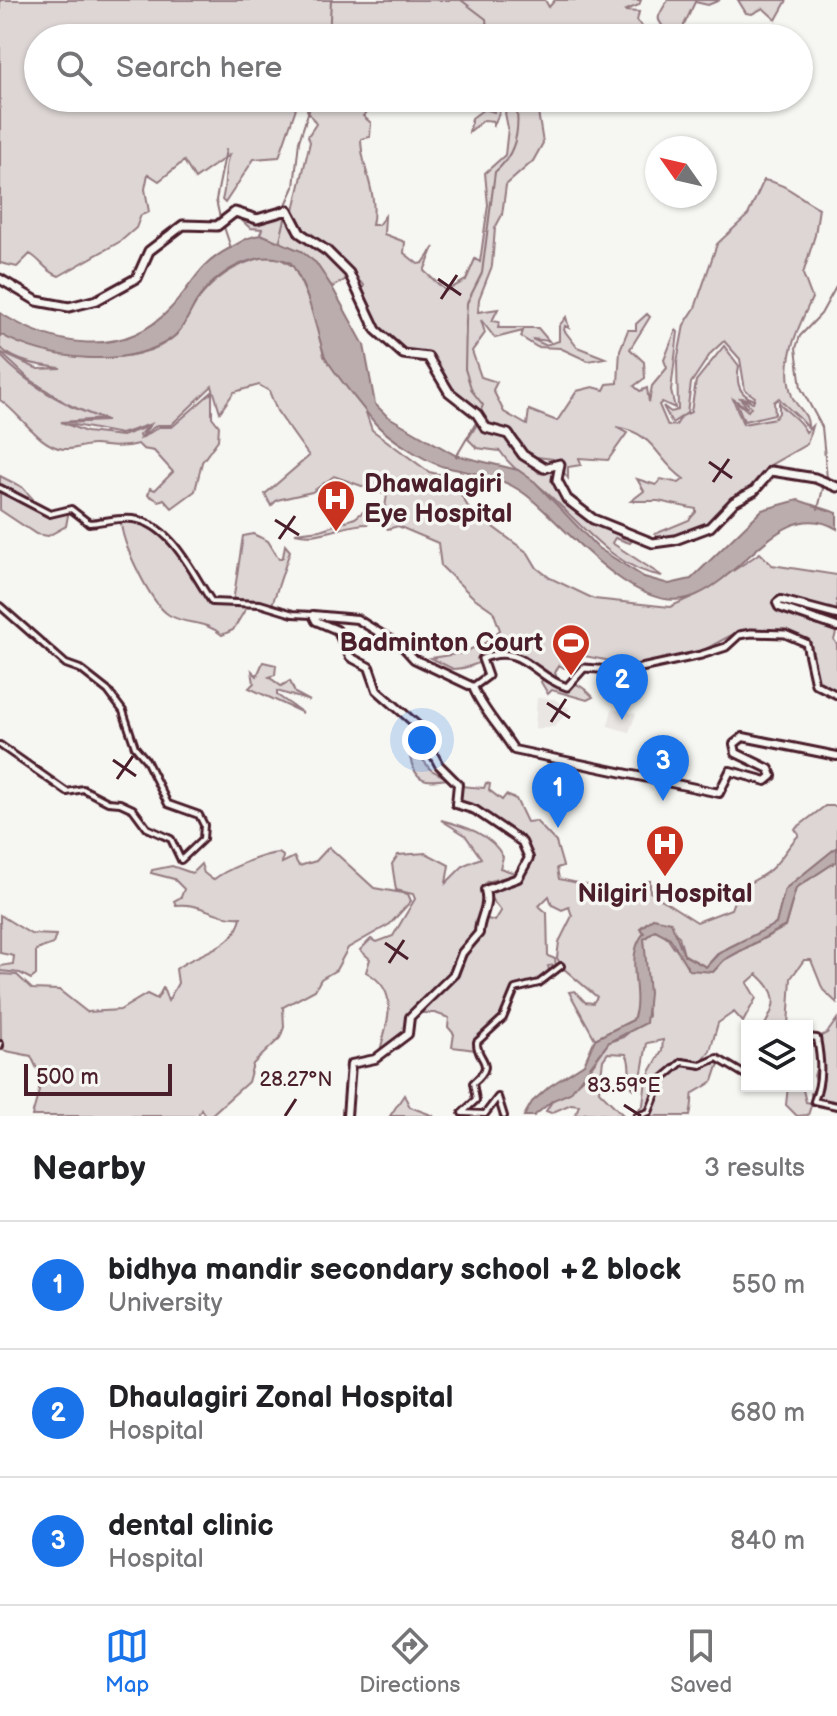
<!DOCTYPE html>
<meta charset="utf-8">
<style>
:root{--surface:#fff;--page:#f2f2f2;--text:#202124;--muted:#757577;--line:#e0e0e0;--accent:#1a73e8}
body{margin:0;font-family:"Balsamiq Sans",sans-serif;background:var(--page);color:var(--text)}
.controls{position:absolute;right:24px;bottom:24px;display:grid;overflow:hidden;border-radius:0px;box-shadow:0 2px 6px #0004}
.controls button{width:72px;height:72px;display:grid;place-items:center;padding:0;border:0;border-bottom:2px solid var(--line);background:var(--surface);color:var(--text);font:40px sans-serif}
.compass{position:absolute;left:645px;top:136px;width:72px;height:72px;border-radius:50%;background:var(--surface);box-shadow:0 2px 6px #0004;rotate:304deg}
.scale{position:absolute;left:24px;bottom:20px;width:148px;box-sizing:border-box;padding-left:8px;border:4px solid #4a1f2b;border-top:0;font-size:22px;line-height:28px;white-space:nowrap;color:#4a1f2b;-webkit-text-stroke:6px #f6f6f2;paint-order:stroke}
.you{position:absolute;left:422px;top:740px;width:28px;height:28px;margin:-20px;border:6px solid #fff;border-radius:50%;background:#1a73e8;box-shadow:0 0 0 12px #1a73e833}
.badge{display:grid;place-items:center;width:52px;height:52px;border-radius:50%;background:var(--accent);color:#fff;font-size:26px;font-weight:700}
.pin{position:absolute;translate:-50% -66px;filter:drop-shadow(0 2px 4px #0008)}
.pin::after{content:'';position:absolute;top:42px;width:28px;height:24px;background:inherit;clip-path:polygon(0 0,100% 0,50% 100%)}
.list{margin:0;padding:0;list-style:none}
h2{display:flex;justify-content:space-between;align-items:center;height:104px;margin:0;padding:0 32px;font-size:34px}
h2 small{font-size:26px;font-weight:400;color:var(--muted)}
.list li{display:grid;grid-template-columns:52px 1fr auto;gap:24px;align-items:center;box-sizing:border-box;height:128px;padding:0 32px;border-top:2px solid var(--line)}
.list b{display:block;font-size:30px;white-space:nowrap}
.list p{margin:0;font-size:26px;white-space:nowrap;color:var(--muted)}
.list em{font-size:26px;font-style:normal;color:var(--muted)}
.icon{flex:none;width:44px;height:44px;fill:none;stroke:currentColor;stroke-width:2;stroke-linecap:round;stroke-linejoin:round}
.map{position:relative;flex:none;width:837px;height:1116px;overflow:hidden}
.search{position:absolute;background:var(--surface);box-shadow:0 2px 6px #0004;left:24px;right:24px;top:24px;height:88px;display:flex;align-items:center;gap:20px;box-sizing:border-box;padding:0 28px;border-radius:44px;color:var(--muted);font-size:30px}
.sheet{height:488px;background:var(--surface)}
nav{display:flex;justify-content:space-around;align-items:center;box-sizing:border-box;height:112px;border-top:2px solid var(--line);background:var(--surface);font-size:22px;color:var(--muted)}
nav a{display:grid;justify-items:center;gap:4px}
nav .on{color:var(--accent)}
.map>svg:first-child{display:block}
</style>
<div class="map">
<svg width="837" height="1116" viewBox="0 0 837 1116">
<rect width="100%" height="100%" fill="#f6f6f2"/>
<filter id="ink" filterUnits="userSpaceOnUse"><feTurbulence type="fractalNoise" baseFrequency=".0125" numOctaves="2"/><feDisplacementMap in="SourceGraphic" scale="16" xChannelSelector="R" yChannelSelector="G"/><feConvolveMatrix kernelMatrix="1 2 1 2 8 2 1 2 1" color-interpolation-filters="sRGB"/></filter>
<g filter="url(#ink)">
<path fill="#e9e6e3" d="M537,698L554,699L570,709L554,727L535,729Z
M612,709L636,714L629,732L608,726Z"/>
<path fill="#ddd6d5" stroke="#947a80" stroke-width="2" d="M0,0H545L549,7L555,0H641L639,5L624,11L639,12L637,21L644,29L636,38H608L601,34L595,38H38V98H308L296,108L279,157L254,159L225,203L222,200C227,184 223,170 229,155L195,179L184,161L159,181L148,174L145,189L149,212L141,215L136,228L121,241L59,276C45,271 42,261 30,254L17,267L0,263Z
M668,0H720L708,5L695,2L684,25L683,38H670C659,16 652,25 668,0Z
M738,0H787L776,20L763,8L752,14L746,13Z
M311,98H357V103L367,107L368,111L363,116L371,123L370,137L361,139C361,169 379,193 372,225H378L385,216L384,234L405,242L404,253L418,264L423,263L434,247L424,271L446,291L466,280L475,259L480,262L488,205L485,173L505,155L508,128L505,113L510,104L504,102L493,127V121L484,120L469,132L472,118L484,109L494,112L495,98H547L541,100L543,110L538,112L543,143L533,161L506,185L502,215L495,228L492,266L479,299L478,312L498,309L492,321L499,322L498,328H538L549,341L532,339L545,345L559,341V326L566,317L569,328L565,326L564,330L577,347L605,358L588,361L560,348L537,347L521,337L523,331L495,338L481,320L485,333L472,351L481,377L497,382L493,390L504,412L527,425L529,410L557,421L577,391L593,387L604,390L607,384L618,383L620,350L628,330H636V324L647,314L650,317L630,349L644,362L645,378L634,386L640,391L647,388L649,402L652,386L667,368L664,360L676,330L678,332L671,391L675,408L662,402L659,405L668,426L676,425L682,416L691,412L696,381L724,346L739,366C736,380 738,394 753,399L740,398L748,408L733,399L743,424L775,418L779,413V402C787,414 799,417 806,432L812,426L807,444L767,467L756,486L707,525L674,538L658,539L655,534L689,520L696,512V509L658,501H631L644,491L637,479L656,485L661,479L679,483L684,479C656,460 656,433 616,427L627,433L608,460L579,458L581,465L568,467V478L553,459L528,456L509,433L490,427L455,395L428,355L408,354L376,328L361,293L364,285L305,235L293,214L310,142L308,136L316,124L307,110Z
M764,180C786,183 799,198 819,208L815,235L803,274L812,298C798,329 780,361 792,396C797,409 809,412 808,428C801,417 788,410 779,398L774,402L775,414L744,421L736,401L748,411L751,407L743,399L753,402L755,397L745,390L740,359L724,341L711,353L691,383L687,413L672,423L663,406L671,412L678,410L677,362L684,325L695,308L717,244L748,215Z
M288,212L293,223L350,277L332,287L301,251L260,234L262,229L250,228L236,215L255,221Z
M265,257L279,258L294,267L313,310L324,356L364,407L372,430L429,472L442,475L455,485L470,510L528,553L537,568L550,578L594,599L670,607L698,594L760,553L772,565L837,575V614L799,606L837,616V626L777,603L798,606L780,599L775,604L837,629L834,640L837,644V693L817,682L806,641L788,631H739L702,651L637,666L574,654L564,668L559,665L555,673L559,682C573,680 583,686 593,697L587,700L552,690L548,694L541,682L546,673C492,627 497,668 453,669L431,658L462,653L485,643L500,630L493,611L473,597L441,566L438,543L398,526L388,529L371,518L368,524C342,524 321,540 295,533L320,530L355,518L368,508L373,512L384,513L387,495L334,476L312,492L277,500L271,506L265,494L309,456L277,411L269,391L259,385L234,392L220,412L212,386L171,425H157L141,437L151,424L121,434L64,423L107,421L70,406L28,378L0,352L38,369L61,368C38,365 19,363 0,348V334C42,358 137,372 176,335C184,327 189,313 196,303C212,279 237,263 265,257Z
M0,355C30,387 63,404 103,419L61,422L86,432L122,436L149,426L139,435L140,439L159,427H172L212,392V417L219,426L218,440L202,462L195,491L172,508L164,499L159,501L148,495L150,488L155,490L173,472L154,451L143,449L138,444C123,448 112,447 95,445C85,444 75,450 64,449C39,447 21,414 0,400Z
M479,421L504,433L539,473L546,474L558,466L560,491L623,538L633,539L630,543L615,538L612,543L662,576C614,569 580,522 546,492C527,475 514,472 500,451L477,448L468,439Z
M0,476L22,487L33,499L32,504L51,515L69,510L66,526L48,536L36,534L0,510Z
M130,520C174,530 188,572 214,604L248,605L233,630L222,635C203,619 188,626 169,615C151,604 121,542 121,521Z
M253,534L268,541L279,559L283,557L285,545L290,551L272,605L233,602L243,536Z
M263,662L276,665L275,675L269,677L281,686L290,681L295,693L310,701L277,691V695L303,713L249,688L254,683L252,671L257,676Z
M415,750L431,770L449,779C428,781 416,785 410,757Z
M486,783L490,784L489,790L502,800L506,795L516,799L527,822L536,821L556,842L563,866L557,868L559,879L639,896L643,882L650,881V892L697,922L731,909C742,876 756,886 775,865C784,855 789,845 799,835L795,829L825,806H837V847L785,889L776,924L719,952L706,967L684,955L679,936L653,918L640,928L644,933C624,968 646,989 633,1020L595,1039L569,992L575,991L585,1002L593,1003L597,997L563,968L557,958L559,942L572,916L569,907L562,910L552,905L549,896L539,906L547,913L548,956L555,959L556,965L548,966L550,974L546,978L512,989C509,998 506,1014 499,1020C487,1030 476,1032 476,1050L452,1047L454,1034L448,1027L449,1018L435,1013H415L460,970L484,918L495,921L501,911L489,896L491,888L519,881L534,859L525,842L456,800L460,786L484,788Z
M441,820C464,826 492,834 503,857L500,868L518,874L486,882L482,889L485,904L475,922L477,931C469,945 461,961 450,974C434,994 406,1002 406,1032L380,1051C388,1018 400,991 366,972L370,959L360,950L371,939L377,942L393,936L415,899L413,894L396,890L392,864L398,855L426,853L449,865L446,883L464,865L481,858L465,835Z
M329,847L374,888L408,894L411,901L390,924L348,948L336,970L321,979L315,990L283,1007L284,1027L280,1038L253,1064L248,1082L210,1116H205L201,1109L198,1116H32L39,1091V1073L31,1056L1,1050L0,974L17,975L32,989L59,990L87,1012L120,1010L147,994L157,999L163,988L168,1001L178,983L176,969C196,952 236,949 241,917C216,919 201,902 176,905L174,901L181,897L184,889L174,879L151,873L152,870L172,866L192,873L201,864L204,873L213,880C225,870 262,854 279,853L283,856L282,863L294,857L299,866L316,861Z
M837,861V1003L823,990L811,960H804L791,978L788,1026H764C778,1004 778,992 757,974L747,983L756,998L743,1022L734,1012L718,1023L710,1051L701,1062L704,1065L719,1063L713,1081C683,1102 697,1082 690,1116H632L643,1105L646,1079L662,1051L663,1040L647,1043L640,1084L633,1089C626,1078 633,1065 626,1054L608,1053L603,1060L599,1091L624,1116L588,1113L575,1116L579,1105L571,1104L551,1113L546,1111L553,1100L583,1079L609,1042L623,1037L648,1016L644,939L655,930L664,933L674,948L713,972L724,960L785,927L796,888Z
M0,915L31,934L56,935L53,944L36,950V975L31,979L20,973L0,971V966L13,964L14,956L0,953Z
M837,1019V1108L812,1103L808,1115L797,1116L786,1105L788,1086H802L806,1102L812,1103L811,1093L818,1084L814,1076L818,1062L815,1039L827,1033Z
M404,1095L410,1107L434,1116H390Z"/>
<path fill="#bbadae" stroke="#8e747a" stroke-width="2" d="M263,235L301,251L316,263L332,287L364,345L375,404L387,416L455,455L518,470L535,482L598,548L644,577L669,584L691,579L762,510L798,500L837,513V529C780,495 742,583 688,598C631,614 563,522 525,494C499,475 475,474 445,467C427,463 386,436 374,422C365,410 327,365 324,354C314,322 309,291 291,263C256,246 216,273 196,302C189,314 183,330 172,338C126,370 46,360 0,334V313C53,346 122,360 170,309C194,284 196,266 230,248C241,242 250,235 263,235Z
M837,847V861L796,888L785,926L724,960L713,972L689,970L670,938L655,930L644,939L649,993L646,1023L609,1042L570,1093L553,1100L534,1116H524L532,1102L550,1086L584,1064L595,1039L633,1020C644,992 623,958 644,933L640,929L653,918L671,922L684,955L706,967L720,952L776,924L785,889Z"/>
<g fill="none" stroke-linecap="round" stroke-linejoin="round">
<path stroke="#8e747a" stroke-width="2" d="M461,0L486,19L488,38
M329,38L331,0
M285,207L294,187L299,141L313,98
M220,218L216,200L226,150
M223,224L231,248
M280,240L286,215
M479,415L483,405L472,391L465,369L466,321L467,303L482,273L495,172C517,153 521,127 515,98
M456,457L477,421
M827,478L822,427L801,388L796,348L800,336L821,314L837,285
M818,509L824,484"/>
<g stroke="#4a1f2b" stroke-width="10">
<path id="tertiary" d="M0,488L50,514L71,509L89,523C103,522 120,517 133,519C172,524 193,575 212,602L260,604L293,614L312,615
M0,606L66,664L80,669L108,691L123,711L135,747L146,760L168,804L199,815L204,825L203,839L181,860L171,839L147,828L133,809L120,803L108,802L83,789L67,792L0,745
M807,1037L817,1038C821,1060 823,1080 814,1101L837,1106
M0,1044V1046
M504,1116L498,1097L485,1114L462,1113L476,1100L473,1083C498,1062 476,1061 477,1042L503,1018L515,989L539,983L561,966
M637,1116L649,1112L662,1079L682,1062L701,1065L717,1058L747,1076"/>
</g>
<g stroke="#4a1f2b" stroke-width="11">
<path id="secondary" d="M473,687L488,676L482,659C521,641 535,678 567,687L584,668L627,671L701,655L726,647L739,635L751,633L785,634L806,643L815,684L837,695"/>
</g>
<g stroke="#4a1f2b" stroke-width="12">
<path id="primary" d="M313,615L316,621L337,630L350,657L369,667L377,690L418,726L439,765L458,784L456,804L475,810L522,842L529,858L518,878L485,890C490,907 479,918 479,933L462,953L454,974L410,1017L408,1034L375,1059L351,1064L347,1116
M313,615L357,619L404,648L414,659L473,687C483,711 500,727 514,750L719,793L730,771L766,781L772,776L769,769L736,753L734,744L743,737L837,756
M837,615L781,600L777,603L779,607L837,627"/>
</g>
<g stroke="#4a1f2b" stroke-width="13">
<path id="trunk" d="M0,279L37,301L69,307L97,300L137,278L149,251L183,225L217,226L235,212L257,219L288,210L300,233L327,251L349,273L376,330L403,354L428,357L449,392L477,414L486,428L508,434L523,455L544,468L560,464L557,480L567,499L593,519L653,543L675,540L710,527L734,502L754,491L771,471L815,478L837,487"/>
</g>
<use href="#tertiary" stroke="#f6f6f2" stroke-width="4"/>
<use href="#secondary" stroke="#f6f6f2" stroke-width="5"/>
<use href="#primary" stroke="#f6f6f2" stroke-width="6"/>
<use href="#trunk" stroke="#f6f6f2" stroke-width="7"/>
</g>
</g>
<path fill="none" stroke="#4a1f2b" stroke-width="3" d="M438,279L461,295M441,299L457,275M709,462L732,478M713,482L729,459M275,520L299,535M279,539L295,516M547,703L570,718M551,722L566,699M113,760L136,776M117,779L133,756M385,943L408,959M389,963L404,940M624,1105L641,1116M285,1116L296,1099"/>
<defs>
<g id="hospital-pin" transform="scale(2)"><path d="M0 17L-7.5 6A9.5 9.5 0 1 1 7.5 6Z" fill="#c8321e" stroke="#f6f6f2"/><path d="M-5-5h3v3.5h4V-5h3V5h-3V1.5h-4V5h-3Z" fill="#fff"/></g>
<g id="stadium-pin" transform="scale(2)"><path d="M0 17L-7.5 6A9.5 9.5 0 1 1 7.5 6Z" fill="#c8321e" stroke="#f6f6f2"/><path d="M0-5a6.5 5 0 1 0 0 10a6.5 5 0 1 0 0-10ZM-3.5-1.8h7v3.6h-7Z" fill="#fff"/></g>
</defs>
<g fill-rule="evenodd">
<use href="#hospital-pin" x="336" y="499"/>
<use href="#stadium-pin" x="571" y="643"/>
<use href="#hospital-pin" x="665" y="844"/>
</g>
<g text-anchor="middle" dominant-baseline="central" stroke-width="7" stroke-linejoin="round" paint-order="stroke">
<g font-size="26" font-weight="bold" fill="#4a1f2b" stroke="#f6f6f2" text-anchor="start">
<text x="364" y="484">Dhawalagiri<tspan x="364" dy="30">Eye Hospital</tspan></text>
<text x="543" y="643" text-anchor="end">Badminton Court</text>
<text x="665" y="894" text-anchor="middle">Nilgiri Hospital</text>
</g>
</g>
<g font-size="20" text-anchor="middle" fill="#4a1f2b" stroke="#f6f6f2" stroke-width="7" stroke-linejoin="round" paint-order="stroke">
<text x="296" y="1086">28.27°N</text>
<text x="624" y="1092">83.59°E</text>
</g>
</svg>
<div class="controls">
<button><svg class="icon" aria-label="layers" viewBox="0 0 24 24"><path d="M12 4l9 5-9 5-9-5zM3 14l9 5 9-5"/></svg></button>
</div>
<svg class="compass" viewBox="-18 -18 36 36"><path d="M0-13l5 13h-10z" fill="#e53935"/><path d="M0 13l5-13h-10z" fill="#757577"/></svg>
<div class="scale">500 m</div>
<div class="you"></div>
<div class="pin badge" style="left:558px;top:828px">1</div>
<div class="pin badge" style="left:622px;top:720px">2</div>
<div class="pin badge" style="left:663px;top:801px">3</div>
<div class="search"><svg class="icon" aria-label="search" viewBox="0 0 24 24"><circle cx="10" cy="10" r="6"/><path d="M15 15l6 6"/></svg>Search here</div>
</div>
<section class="sheet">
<h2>Nearby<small>3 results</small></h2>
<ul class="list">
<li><span class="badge">1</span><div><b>bidhya mandir secondary school +2 block</b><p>University</p></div><em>550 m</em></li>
<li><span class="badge">2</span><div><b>Dhaulagiri Zonal Hospital</b><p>Hospital</p></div><em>680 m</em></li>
<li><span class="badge">3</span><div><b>dental clinic</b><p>Hospital</p></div><em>840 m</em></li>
</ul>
</section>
<nav>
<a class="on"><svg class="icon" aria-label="map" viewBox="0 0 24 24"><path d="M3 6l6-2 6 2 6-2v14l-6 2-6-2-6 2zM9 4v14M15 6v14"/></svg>Map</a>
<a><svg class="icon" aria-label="directions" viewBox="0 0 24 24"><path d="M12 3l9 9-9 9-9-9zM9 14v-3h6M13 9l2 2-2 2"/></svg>Directions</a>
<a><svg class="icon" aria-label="saved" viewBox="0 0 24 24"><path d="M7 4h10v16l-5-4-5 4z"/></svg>Saved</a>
</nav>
